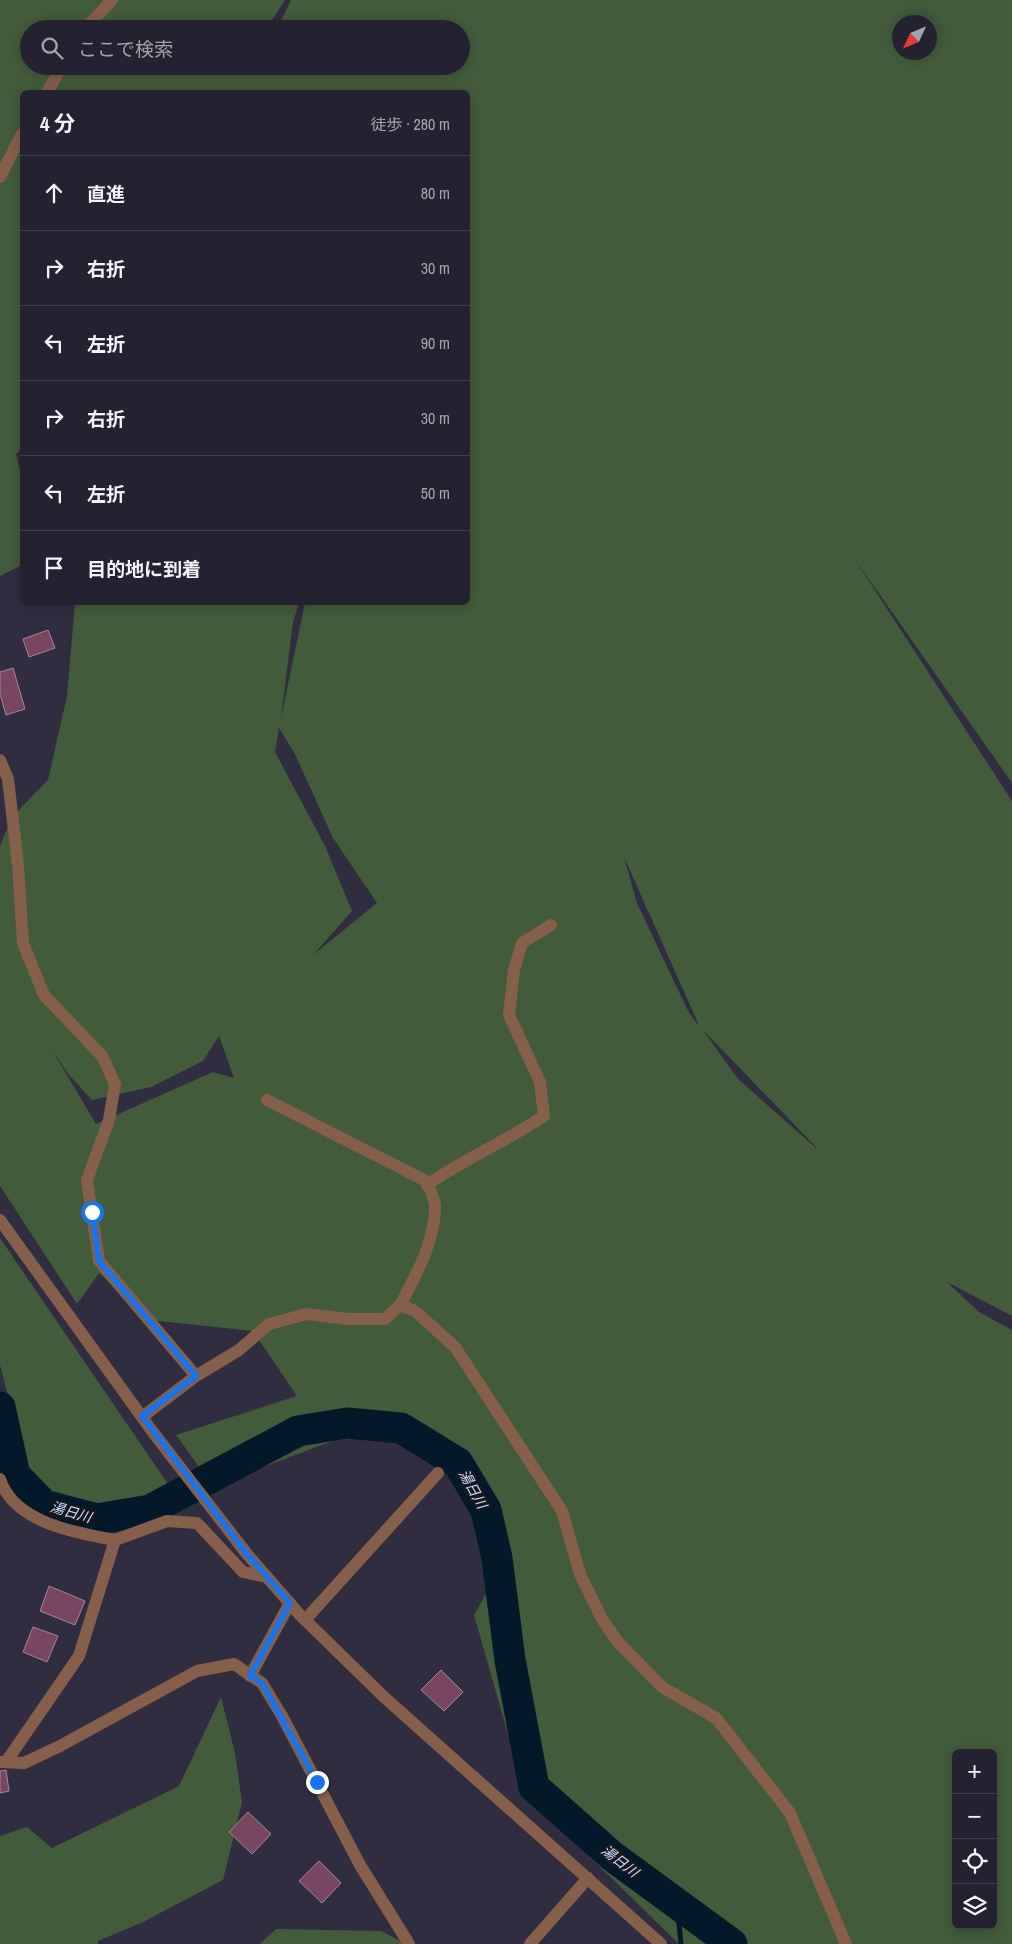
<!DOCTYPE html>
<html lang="ja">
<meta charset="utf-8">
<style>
:root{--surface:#242230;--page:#2c2a38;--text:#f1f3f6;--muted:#a3a4ab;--line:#413f4c}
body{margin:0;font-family:"Archivo Narrow","Noto Sans JP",sans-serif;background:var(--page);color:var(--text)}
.controls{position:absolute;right:15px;bottom:15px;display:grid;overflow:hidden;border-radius:8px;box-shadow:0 2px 12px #0003}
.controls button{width:45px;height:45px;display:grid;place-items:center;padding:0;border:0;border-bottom:1px solid var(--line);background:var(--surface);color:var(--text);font:25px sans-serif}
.compass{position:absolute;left:892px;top:15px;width:45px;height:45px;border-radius:50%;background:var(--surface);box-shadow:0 2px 12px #0003;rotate:226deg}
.stop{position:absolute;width:15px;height:15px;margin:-11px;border:4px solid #1a73e8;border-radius:50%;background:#fff}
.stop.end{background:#1a73e8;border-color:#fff;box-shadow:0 1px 5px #0008}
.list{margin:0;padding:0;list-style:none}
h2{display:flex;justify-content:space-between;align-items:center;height:65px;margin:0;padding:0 20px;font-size:21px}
h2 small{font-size:16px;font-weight:400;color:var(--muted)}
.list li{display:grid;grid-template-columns:32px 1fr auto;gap:15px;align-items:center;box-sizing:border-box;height:75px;padding:0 20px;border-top:1px solid var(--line)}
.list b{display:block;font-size:19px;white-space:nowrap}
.list em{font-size:16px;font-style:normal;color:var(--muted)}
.icon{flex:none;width:28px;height:28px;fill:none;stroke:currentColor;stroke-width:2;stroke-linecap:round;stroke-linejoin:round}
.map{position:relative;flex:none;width:1012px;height:1944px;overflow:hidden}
.search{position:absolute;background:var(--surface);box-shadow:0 2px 12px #0003;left:20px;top:20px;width:450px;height:55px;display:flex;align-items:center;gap:12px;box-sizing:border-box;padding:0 18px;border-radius:28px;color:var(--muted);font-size:19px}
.panel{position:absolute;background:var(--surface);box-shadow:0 2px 12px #0003;left:20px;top:90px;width:450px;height:515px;border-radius:8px}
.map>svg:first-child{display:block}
</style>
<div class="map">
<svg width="1012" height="1944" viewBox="0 0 1012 1944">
<rect width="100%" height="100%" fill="#302d40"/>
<path fill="#425b3b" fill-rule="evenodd" d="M0,0H285L266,29H29V66H461V29H277L291,0H1012V783L854,558L1012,801V1316L947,1282L979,1312L1012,1330V1944H679L525,1794L474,1615L494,1580L458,1463L412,1435L335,1440L213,1486L176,1435L297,1396L253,1331L149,1320L99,1273L77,1304L0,1186V846L12,817L48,780L67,696L75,603H299L293,622L281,718L305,603L468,602V92H22V448L16,454L22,479V565L0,576ZM900,22H930V52H900ZM279,728L295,754L333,838L377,903L313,955L352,911L325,846L275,752ZM624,857L698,1023L697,1024L688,1011L637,903ZM703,1030L816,1147V1148L738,1079ZM219,1036L234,1078L213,1072L96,1124L52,1050L69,1075L92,1100L151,1087L203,1061ZM956,1753H993V1925H956Z
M0,1238L170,1487L116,1506L64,1502L20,1469L13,1415L0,1365Z
M221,1697L235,1753L242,1802L223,1880L143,1922L98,1941V1944H0V1836L27,1827L52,1848L179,1786Z
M276,1929L381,1931L406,1944H260Z"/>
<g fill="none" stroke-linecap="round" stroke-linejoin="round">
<path stroke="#03192a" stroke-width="5" d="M612,1856L678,1914L681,1944"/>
<path stroke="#03192a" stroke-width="31" d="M0,1407L15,1475L44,1505L97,1519L150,1510L298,1431L347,1423L401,1428L458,1463L486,1510L497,1558L510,1660L534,1787L612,1856L732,1944"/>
</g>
<path fill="#78475f" stroke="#a18893" d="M48,630L55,648L29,657L23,639Z
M13,668L25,709L6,715L0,694V672Z
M49,1586L85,1601L75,1625L40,1611Z
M33,1627L58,1636L47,1662L23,1652Z
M441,1670L463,1692L444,1711L421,1690Z
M6,1770L9,1791L0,1793V1771Z
M248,1812L271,1834L252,1854L229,1832Z
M319,1861L341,1883L322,1903L299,1881Z"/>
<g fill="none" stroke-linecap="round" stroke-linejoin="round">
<path stroke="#855f49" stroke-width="12" d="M85,29L112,0
M47,92L62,66
M0,177L22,134
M0,760L8,779L18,865L23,943L44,995L102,1056L115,1084L109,1120L87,1180L99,1261L196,1376
M267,1100L426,1181C429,1189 435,1198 435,1206C435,1242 416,1275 400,1305
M427,1185C465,1159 506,1141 544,1116L540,1082L509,1015L514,970L522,943L551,925
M142,1417L196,1376L239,1350L269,1324L307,1314L348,1319H385L400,1305L415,1311L455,1347L562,1511L580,1574L602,1619L618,1642L662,1687L716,1718L790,1813L846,1944
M0,1479C14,1523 77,1533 115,1540L79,1656L6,1762
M115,1540L167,1521L197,1523L243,1572L267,1577
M305,1620L438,1473
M250,1676L290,1603
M0,1762L24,1763L60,1746L197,1671L234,1664L262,1683L282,1716L360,1865L409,1944
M530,1944L588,1878"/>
<path stroke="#855f49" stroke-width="12" d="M0,1220L152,1431L247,1554L300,1615L384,1697L661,1944"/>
</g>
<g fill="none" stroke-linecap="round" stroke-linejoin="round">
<path stroke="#1a73e8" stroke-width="6" d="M92,1212L99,1261L196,1376L142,1416L247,1554L290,1603L250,1676L262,1683L317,1782"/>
</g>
<g text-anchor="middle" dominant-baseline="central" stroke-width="5" stroke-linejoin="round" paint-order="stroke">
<g font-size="14" font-style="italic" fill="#c8e2f9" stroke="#181720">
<text transform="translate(473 1489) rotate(61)">湯日川</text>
<text transform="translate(71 1512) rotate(16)">湯日川</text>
<text transform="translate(620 1861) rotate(38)">湯日川</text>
</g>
</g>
</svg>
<div class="controls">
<button>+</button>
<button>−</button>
<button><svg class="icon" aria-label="locate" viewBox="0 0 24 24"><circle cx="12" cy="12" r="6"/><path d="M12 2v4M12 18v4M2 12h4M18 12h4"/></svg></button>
<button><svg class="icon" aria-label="layers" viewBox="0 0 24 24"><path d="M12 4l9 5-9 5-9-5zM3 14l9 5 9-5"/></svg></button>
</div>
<svg class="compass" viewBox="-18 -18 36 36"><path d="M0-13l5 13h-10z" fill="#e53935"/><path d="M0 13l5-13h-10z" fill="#a3a4ab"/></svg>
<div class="stop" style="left:92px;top:1212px"></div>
<div class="stop end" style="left:317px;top:1782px"></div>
<div class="search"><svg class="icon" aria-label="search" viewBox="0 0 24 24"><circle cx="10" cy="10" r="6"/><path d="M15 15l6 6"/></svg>ここで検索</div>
<section class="panel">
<h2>4 分<small>徒歩 · 280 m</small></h2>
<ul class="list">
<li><svg class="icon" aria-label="ahead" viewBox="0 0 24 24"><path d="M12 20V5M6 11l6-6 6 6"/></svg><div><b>直進</b></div><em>80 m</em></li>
<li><svg class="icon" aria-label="right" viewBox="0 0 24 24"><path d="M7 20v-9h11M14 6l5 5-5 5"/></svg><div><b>右折</b></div><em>30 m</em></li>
<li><svg class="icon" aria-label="left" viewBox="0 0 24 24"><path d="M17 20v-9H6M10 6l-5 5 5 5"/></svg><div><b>左折</b></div><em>90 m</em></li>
<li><svg class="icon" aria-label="right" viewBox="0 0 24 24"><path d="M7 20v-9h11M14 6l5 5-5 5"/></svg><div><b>右折</b></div><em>30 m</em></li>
<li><svg class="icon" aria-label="left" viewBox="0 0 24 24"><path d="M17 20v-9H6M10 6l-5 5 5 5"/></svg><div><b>左折</b></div><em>50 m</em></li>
<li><svg class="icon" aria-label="arrive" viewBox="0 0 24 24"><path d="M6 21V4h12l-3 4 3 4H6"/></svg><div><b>目的地に到着</b></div></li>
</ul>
</section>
</div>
